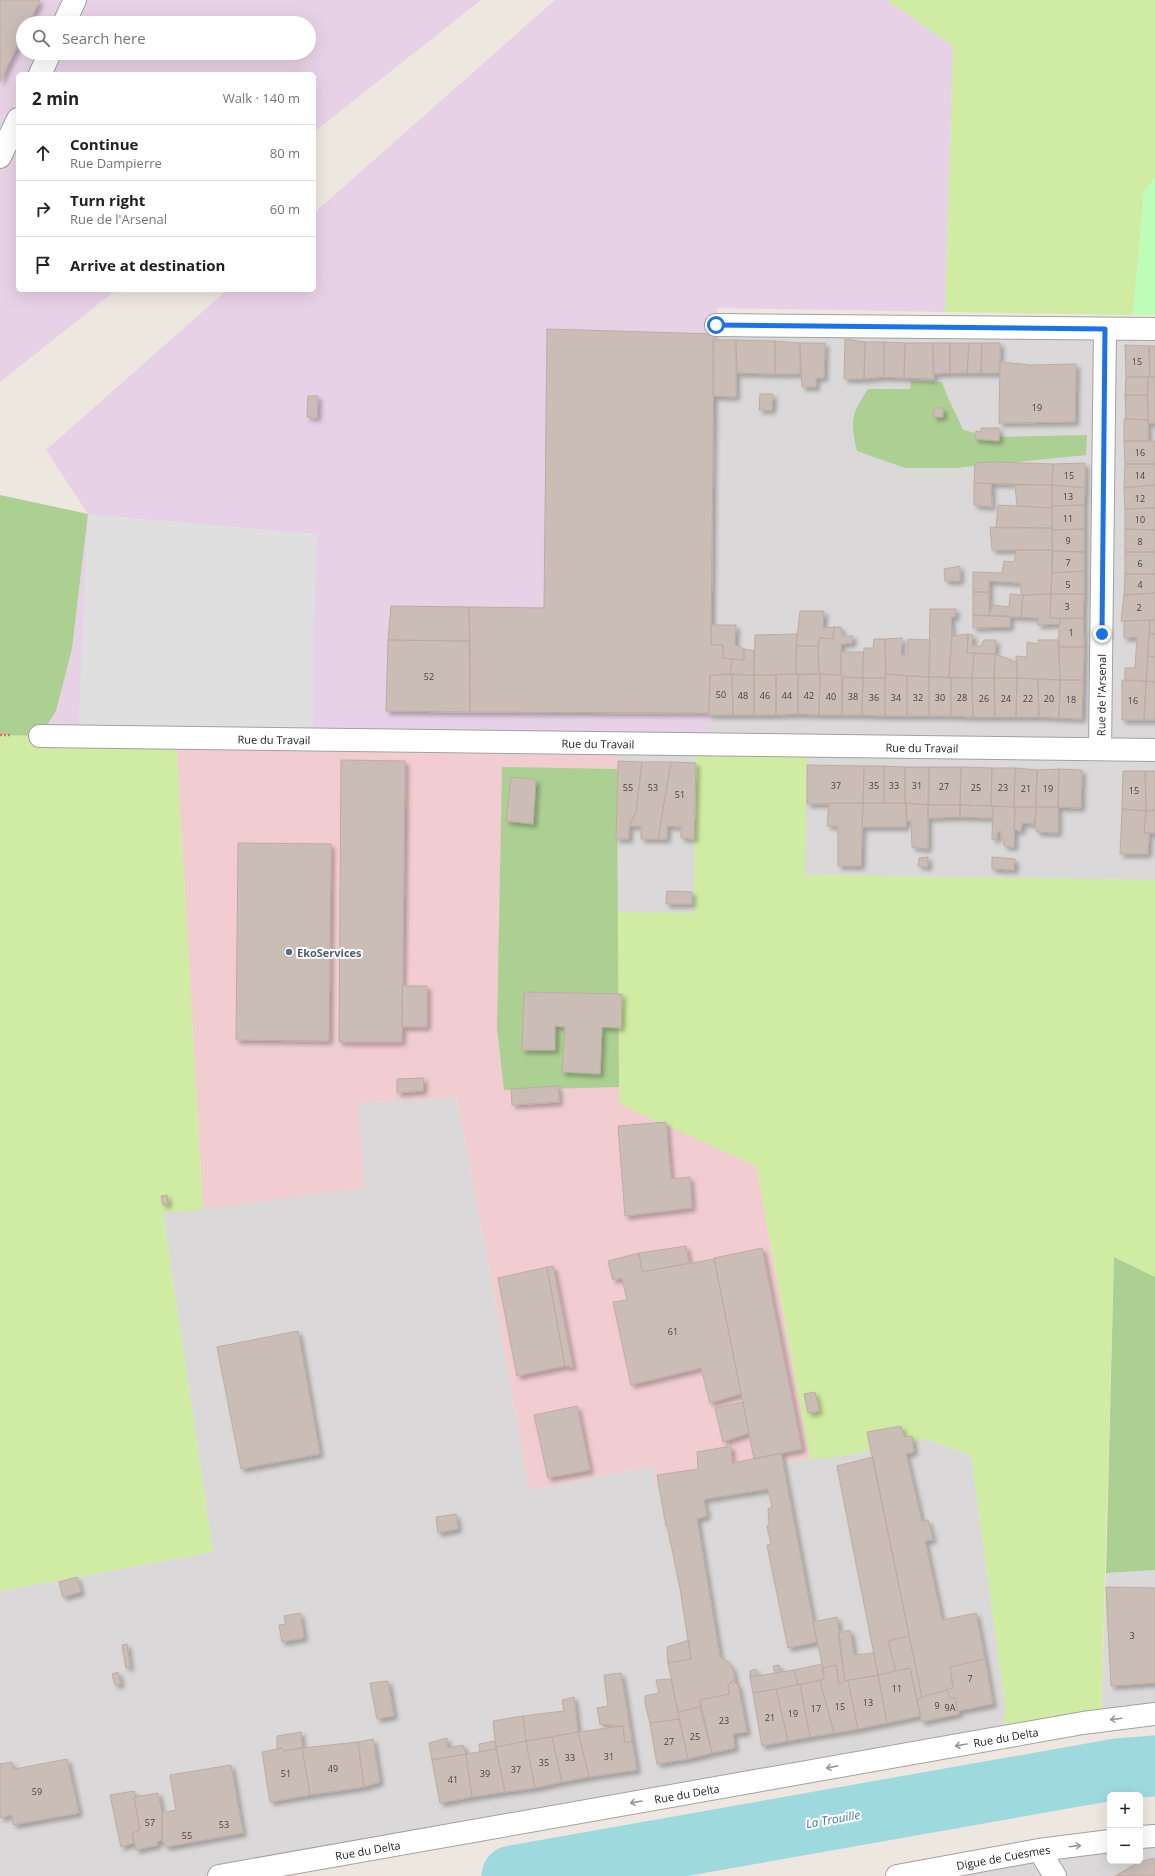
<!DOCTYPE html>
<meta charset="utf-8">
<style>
:root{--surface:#fff;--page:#f6f6f6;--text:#202124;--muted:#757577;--line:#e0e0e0}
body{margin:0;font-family:"Open Sans",sans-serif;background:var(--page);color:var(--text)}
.controls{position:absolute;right:12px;bottom:12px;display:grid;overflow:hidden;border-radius:6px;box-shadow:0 4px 16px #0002}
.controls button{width:36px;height:36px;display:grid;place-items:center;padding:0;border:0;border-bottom:1px solid var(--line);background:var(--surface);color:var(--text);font:20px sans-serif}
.stop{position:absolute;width:12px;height:12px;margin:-9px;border:3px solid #1a73e8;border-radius:50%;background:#fff}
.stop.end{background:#1a73e8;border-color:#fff;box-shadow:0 1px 4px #0008}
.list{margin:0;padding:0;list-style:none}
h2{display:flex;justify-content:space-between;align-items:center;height:52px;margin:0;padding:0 16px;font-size:17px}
h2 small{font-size:13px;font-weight:400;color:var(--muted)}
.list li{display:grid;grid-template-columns:26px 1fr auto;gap:12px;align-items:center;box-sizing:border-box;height:56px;padding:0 16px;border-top:1px solid var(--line)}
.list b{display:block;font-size:15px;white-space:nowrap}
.list p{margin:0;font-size:13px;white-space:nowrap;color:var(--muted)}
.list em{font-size:13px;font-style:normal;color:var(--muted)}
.icon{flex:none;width:22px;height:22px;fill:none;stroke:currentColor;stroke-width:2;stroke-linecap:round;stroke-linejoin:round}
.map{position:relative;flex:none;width:1155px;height:1876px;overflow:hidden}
.search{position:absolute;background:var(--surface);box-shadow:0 4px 16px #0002;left:16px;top:16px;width:300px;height:44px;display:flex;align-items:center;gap:10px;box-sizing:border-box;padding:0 14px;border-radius:22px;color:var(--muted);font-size:15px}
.panel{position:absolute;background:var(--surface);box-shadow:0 4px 16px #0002;left:16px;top:72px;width:300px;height:220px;border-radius:6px}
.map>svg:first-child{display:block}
</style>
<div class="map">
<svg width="1155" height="1876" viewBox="0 0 1155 1876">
<defs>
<filter id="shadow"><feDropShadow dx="3.5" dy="3.5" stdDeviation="2" flood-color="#0004"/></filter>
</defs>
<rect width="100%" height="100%" fill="#eee7e0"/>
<path fill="#dad8d8" d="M716,325L1155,329V880L804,875L807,746L707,744L711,714Z
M617,744H695L694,913L618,912Z
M457,1097L495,1299L529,1490L655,1466V1482L781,1461L844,1456L925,1439L971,1455L1005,1705L1004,1738L219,1876H0V1591L213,1552L163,1213L364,1188L357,1103Z
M1155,1570V1714L1101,1721L1106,1573Z
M1155,1836V1876H897L1110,1841V1861H1140V1837Z"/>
<path fill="#f1cdd1" d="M176,738L617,744L619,1103L756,1166L810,1459L781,1461L655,1483L654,1466L529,1490L495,1299L457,1097L358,1103L364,1188L203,1209Z"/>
<path fill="#e7d1e6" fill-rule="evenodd" d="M0,0H481L314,132V74H18V290H116L0,382ZM23,23H309V53H23Z
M555,0H887L953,46L945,312L717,308L711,714L707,744L40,736L56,711L72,649L88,514L46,450L227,290H314V213Z"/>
<path fill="#d0eca2" d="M887,0H1155V178L1144,191L1133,315L945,312L953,46Z
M0,735L176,738L203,1209L163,1213L213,1552L0,1591Z
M695,744L807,746L805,875L1155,880V1277L1114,1257L1101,1721L1004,1738L1005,1705L971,1455L925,1439L844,1456L810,1459L756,1166L619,1104L618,912L694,913Z"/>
<path fill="#acd092" d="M911,381L942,382C948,400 956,413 963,430L992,437L1087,435L1086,455L955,468H905L857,451C850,420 851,415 868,389H910Z
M0,495L88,514L72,649L56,711L40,736L0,735Z
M502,767L617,769L619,1087L504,1090L497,1028Z
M1114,1257L1155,1277V1570L1106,1573Z"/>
<path fill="#bcfdb8" d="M1155,178V315H1133L1144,191Z"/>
<path fill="#dfdfdf" d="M88,514L317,534L313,652V740L78,737Z"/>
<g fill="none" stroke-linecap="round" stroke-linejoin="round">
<path stroke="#9dd9df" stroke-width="61" d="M512,1876L1117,1769L1155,1766"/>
</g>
<path fill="#cabdb6" stroke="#c0aba2" filter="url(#shadow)" d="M0,0H40L29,23H23V34L0,82Z
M547,329L714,334L711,645H723V658L732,659L730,674L710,675L709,713L470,712L469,607L544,608Z
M845,339L865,342L864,379H844Z
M713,340H736V397L713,396Z
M736,340L775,341V374L737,373Z
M775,341L800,343V374H775Z
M865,342H884V377L864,379Z
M884,342L905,343L904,378L884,377Z
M800,343H825L824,378H816V387H802Z
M905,343H933L934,379L904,378Z
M933,343H950V373L933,374Z
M950,343H969L967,373H950Z
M969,343H982L981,373H967Z
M982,343H1000V373H981Z
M1125,345L1149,346L1150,377H1126Z
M1149,346H1155V377H1150Z
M1000,362L1031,365L1076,364L1075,422L999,423Z
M1126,377H1148L1147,395H1125Z
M1148,377H1155V423H1149L1148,420Z
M760,394H773L772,410H759Z
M1125,395H1147L1148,420L1126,419Z
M308,396H318L317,418L307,417Z
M934,408H943V417H933Z
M1124,419L1148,420V441H1124Z
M981,428H999V441L975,439L976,431L981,432Z
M1124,441H1155V464H1125Z
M993,462L1053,464L1052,485L974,483L975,463Z
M1085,463V488L1052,485L1053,464Z
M1125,464H1155V485L1124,488Z
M974,483L991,484L992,507L974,505Z
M1015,485H1052V508L1017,506Z
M1052,485L1085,488L1084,505L1052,506Z
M1155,485V508L1125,509L1124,488Z
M998,505L1052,508V528H996Z
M1084,505V529L1052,530V506Z
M1155,508V530L1125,529V509Z
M990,527L1052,528V550H992Z
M1084,529V552L1053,551L1052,530Z
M1125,529L1155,530V552H1125Z
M1016,550H1052L1051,594L1023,595L1021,593V583L989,581V592H973V572L1002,573L1004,561L1014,562Z
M1053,551L1084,552V571L1052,573Z
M1125,552H1155V574H1125Z
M960,566V581H945L944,569Z
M1084,571V594H1051L1052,573Z
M1125,574H1155V593L1124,595Z
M973,592H989V616L973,615Z
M1155,593V620L1121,621L1124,595Z
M1010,594L1023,595L1021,617L989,616L993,605L1009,607Z
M1051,594H1084L1083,618H1050Z
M1051,594L1050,618L1060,619V624L1037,625L1039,618L1021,617L1023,595Z
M391,606L469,607L470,641L388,640Z
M930,609H956L955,617H951L952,636L949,677H929Z
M800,611H824L823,628L834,627L833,639L820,638L818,646H796Z
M973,615L1010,616V627L973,628Z
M1083,618L1084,647H1058L1060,619Z
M1150,620L1146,681L1125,680V668H1135L1137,637L1124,638V621Z
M1150,620H1155V634H1149Z
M711,625H736L735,645L744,649V660L723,658V645H711Z
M834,627H841L842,636H853L852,643L841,644V675L819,674L818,646L820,638L833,639Z
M797,634L796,674L754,675L755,635Z
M968,634L967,653H974L972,678L949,677L952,636Z
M968,634L973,635L972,646H981L984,640H996L995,654L967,653Z
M1149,634H1155V657L1148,656Z
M902,638L901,655L907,656L908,639L930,640L929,677L886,674L885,639Z
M874,639H885L886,674L885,678H863L862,676L864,648H873Z
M388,640L470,641V712L386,711Z
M1038,640H1059L1060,680L1017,678L1016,656L1027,657V642L1038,644Z
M796,646H818L819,674H796Z
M1058,647H1084L1083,680H1060Z
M744,649L754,651V675L730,674L732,659L744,660Z
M841,652H863V678L843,677L841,675Z
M974,653L995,654L994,678H972Z
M995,654L1017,662V678H994Z
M1148,656L1155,657V682L1146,681Z
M796,674L798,675V714L776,715V675Z
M820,674L819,715L798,714V675Z
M820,674L842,675V715H819Z
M886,674L907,676V716H885V678Z
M710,675H732L733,715H709Z
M732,675H754V715H733Z
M754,675H776V715H754Z
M907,676L929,677V716H907Z
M843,677L863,678L862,715H842Z
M929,677L951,678V716H929Z
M863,678H885V716L862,715Z
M951,678H972L973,717L951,716Z
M972,678H994L995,717H973Z
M994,678H1017L1016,717H995Z
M1017,678L1038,679L1039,717H1016Z
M1038,679L1060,680L1059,718L1039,717Z
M1060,680H1083L1082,719L1059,718Z
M1122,680L1146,681L1144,720H1122Z
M1146,681L1155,682V720H1144Z
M341,760L405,761L402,1042H339Z
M618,761L642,762L636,812L629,826V839H616Z
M642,762H671L658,839H641V826H629L636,812Z
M671,762L696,763L694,839L681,838V827L667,826V839H658Z
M807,765L864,766L863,803L807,804Z
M864,766H884V803H863Z
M884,766L905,767V803H884Z
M905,767H929L928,805L905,803Z
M929,767H961L960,805H929Z
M961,767L992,768L991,806L960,805Z
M992,768H1015L1014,807L991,806Z
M1015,768L1037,770L1036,807H1014Z
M1059,769L1058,807H1036L1037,770Z
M1059,769L1082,770L1081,808L1058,807Z
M1123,771H1145L1146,811L1122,809Z
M1145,771H1155V810L1146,811Z
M511,777L536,780L533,824L506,821Z
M829,803H863L861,866H838V826H827Z
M863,803H906V827H862Z
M906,803L928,805V849L912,847L911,821H907Z
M928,805H960V817L928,818Z
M960,805L993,806V818L960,817Z
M993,806L1015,807L1014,847L1004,846L1003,837H1001V831L998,832L996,840L992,839Z
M1015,807H1036L1035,824L1022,823L1021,831L1014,830Z
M1036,807H1058V833L1037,832L1035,824Z
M1122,809L1146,811L1144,833L1149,834L1148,854H1120Z
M1155,810V833H1144L1146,811Z
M238,843L331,844L329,1041L236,1040Z
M928,857V867L918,866L919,858Z
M992,857L1015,859L1014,870L992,869Z
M667,891L692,892V904H666Z
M402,986H427V1027H402Z
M524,992L622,994L621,1028L602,1027L600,1074L562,1072L565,1027L555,1026V1050H522Z
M424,1078L423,1091L397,1093V1079Z
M558,1086L559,1102L512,1105L511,1089Z
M666,1122L671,1179L690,1177L692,1208L625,1216L618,1126Z
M167,1195L168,1204L163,1205L161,1196Z
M686,1246L689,1263L642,1272L639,1253Z
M762,1248L802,1449L754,1459L714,1258Z
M639,1253L642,1272L714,1259L741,1394L710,1403L701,1368L631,1385L613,1302L627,1300L622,1278L613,1280L608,1261Z
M553,1266L573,1367L565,1366L547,1267Z
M547,1267L565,1366L517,1376L498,1278Z
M298,1331L320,1454L241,1469L217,1347Z
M815,1392L819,1411L808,1413L804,1394Z
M743,1402L749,1433L723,1442L715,1408Z
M577,1406L590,1470L548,1478L534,1415Z
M901,1426L904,1437L912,1436L914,1452L906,1454L922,1522L928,1520L933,1540L925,1541L942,1620L976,1613L985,1659L950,1667L953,1688L922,1697L867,1432Z
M731,1446L732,1463L781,1453L817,1642L788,1648L767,1545L771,1544L767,1526L769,1525L768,1509L772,1507L768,1489L706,1499L704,1500L707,1516L697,1519L720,1657L728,1662L733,1670L735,1681H732L728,1685L729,1694L700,1700V1707L678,1712L668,1663L691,1659L680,1588L667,1525L666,1526L657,1475L698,1469L697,1452Z
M873,1457L909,1636L888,1641L896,1671L878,1675L837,1466Z
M456,1514L458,1529L438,1533L436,1517Z
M77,1577L81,1592L63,1597L59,1582Z
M1106,1587L1155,1588V1683L1111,1686Z
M300,1613L304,1638L282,1642L279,1625L286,1624L284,1616Z
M837,1617L845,1681L839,1684L836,1665L823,1668L824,1673L813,1622Z
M850,1630L854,1655L874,1653L878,1675L845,1681L838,1633Z
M909,1636L922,1697L917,1700L910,1668L896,1671L888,1641Z
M689,1640L691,1659L668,1663L667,1647Z
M127,1644L130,1667L126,1668L122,1645Z
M985,1659L993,1704L958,1711L955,1698H950L947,1690L953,1688L950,1667Z
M822,1664L824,1679L798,1685L794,1670Z
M779,1665L780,1672L775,1673L773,1666Z
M836,1665L839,1684L848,1680L858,1729L834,1733L820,1681L824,1679L823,1668Z
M910,1668L920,1716L887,1723L878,1675Z
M756,1669L757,1675L750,1677V1671Z
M794,1670L798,1685L753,1693L750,1677Z
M118,1672L121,1684L115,1685L112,1674Z
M621,1673L632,1741L625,1743L623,1726L600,1724L597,1708L608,1706L604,1675Z
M878,1675L887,1723L858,1729L848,1680Z
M671,1679L679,1719L650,1723L645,1703V1696L659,1693L656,1680Z
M388,1681L394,1716L377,1719L370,1683Z
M734,1681L738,1685L747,1732L733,1734L735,1748L712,1753L700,1700L729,1694L728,1685Z
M820,1681L834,1733L810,1737L800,1684Z
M800,1684L810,1737L788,1741L776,1689Z
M776,1689L788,1741L762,1746L753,1693Z
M947,1690L950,1698H955L959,1714L922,1722L917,1700L922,1697Z
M574,1697L578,1732L526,1741L523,1716L564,1711L562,1700Z
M700,1707L712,1753L688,1759L678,1712Z
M523,1716L526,1741L496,1747L493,1721Z
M679,1719L688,1759L657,1764L650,1723Z
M623,1726L625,1743L632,1741L637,1770L589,1777L578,1732Z
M301,1732L302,1748L284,1751L282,1748L277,1749V1736Z
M578,1732L589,1777L562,1782L552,1737Z
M552,1737L562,1782L535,1788L526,1741Z
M447,1738V1748L463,1745L466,1754L432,1760L429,1743Z
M373,1739L380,1782L364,1787L358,1742Z
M495,1741L496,1749L480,1752L479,1744Z
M526,1741L535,1788L505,1792L496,1747Z
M358,1742L364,1787L310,1795L302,1748Z
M282,1748L284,1751L302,1748L310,1795L270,1802L262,1752Z
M496,1749L505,1792L472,1797L466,1754Z
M466,1754L472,1797L440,1803L432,1760Z
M67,1759L79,1813L13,1825L12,1815L0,1818V1764L12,1762L13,1769H15Z
M231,1765L243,1833L166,1847L162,1840V1813L176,1810L170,1775Z
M134,1791L136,1797H134L140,1830L132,1833L134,1843L121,1847L110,1795Z
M158,1793L162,1813V1840L157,1842L158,1845L136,1850L132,1833L140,1830L134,1797Z
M1153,1858L1155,1861V1876H1115L1137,1863Z"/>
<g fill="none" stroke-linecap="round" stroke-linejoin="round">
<g stroke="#a2a2a2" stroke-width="24">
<g id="minor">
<path d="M64,23L75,0"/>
<path d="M40,74L50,53"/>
<path d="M0,157L18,119"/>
<path d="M716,325L1155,329"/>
<path id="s1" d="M40,736L1155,750"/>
<path id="s2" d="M1100,749L1105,329"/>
<path d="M1140,1837L1155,1836"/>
<path d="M1039,1850L1055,1876"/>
<path id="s3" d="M219,1876L1083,1723L1155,1714"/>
<path id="s4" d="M897,1876L1039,1850L1110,1841"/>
</g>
</g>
<path stroke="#ff6064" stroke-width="2.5" stroke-dasharray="2 2" stroke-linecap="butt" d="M0,735H12"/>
<use href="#minor" stroke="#fff" stroke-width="22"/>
</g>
<defs><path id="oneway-shaft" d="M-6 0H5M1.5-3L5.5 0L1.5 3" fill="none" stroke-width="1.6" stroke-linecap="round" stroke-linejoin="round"/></defs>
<g stroke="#989898">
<use href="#oneway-shaft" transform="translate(1116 1719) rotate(173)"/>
<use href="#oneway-shaft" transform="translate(961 1745) rotate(170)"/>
<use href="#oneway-shaft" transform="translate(832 1767) rotate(170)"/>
<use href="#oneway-shaft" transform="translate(636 1802) rotate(170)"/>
<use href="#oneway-shaft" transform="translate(1075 1846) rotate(-7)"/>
</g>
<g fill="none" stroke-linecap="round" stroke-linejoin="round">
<path stroke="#1a73e8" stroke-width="5" d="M716,325L1105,329L1102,634"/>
</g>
<circle fill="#5c6f8a" stroke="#fff" stroke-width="1.5" cx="289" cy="952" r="4"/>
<g text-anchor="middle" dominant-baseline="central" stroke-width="4" stroke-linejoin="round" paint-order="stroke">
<g font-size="9" fill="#474442">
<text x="1137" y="361">15</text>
<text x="1037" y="407">19</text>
<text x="1140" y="452">16</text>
<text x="1069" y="475">15</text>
<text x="1140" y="475">14</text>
<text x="1068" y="496">13</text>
<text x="1140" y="498">12</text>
<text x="1068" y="518">11</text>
<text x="1140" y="519">10</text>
<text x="1068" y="540">9</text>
<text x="1140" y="541">8</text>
<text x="1068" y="562">7</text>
<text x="1140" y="563">6</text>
<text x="1068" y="584">5</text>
<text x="1140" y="584">4</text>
<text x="1067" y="606">3</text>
<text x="1139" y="607">2</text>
<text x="1071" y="632">1</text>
<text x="429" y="676">52</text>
<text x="721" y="694">50</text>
<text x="743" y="695">48</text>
<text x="765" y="695">46</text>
<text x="787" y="695">44</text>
<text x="809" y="695">42</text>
<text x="831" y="696">40</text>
<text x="853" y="696">38</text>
<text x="874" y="697">36</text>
<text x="896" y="697">34</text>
<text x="918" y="697">32</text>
<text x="940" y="697">30</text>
<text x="962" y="697">28</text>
<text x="984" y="698">26</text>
<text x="1006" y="698">24</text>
<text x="1028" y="698">22</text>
<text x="1049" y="698">20</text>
<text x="1071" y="699">18</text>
<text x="1133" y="700">16</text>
<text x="836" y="785">37</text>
<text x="874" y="785">35</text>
<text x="894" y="785">33</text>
<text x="917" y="785">31</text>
<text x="944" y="786">27</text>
<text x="628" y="787">55</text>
<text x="653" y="787">53</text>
<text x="976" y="787">25</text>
<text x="1003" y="787">23</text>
<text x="1026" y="788">21</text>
<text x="1048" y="788">19</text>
<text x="1134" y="790">15</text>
<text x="680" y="794">51</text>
<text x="673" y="1331">61</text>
<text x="1132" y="1635">3</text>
<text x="970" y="1678">7</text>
<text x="897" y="1688">11</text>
<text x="868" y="1702">13</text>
<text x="937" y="1705">9</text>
<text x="840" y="1706">15</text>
<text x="950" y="1707">9A</text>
<text x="816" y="1708">17</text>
<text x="793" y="1713">19</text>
<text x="770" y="1717">21</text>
<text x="724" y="1720">23</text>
<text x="695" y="1736">25</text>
<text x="669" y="1741">27</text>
<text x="609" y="1756">31</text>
<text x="570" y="1757">33</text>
<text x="544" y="1762">35</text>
<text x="333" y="1768">49</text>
<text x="516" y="1769">37</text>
<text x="286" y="1773">51</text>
<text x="485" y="1773">39</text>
<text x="453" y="1779">41</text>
<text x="37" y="1791">59</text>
<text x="150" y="1822">57</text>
<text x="224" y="1824">53</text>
<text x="187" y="1835">55</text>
</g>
<g font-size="11" fill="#1b1b1b" stroke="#fff">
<text stroke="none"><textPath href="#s2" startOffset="54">Rue de l'Arsenal</textPath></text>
<text stroke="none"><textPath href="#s1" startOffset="234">Rue du Travail</textPath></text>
<text stroke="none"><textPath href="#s1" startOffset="558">Rue du Travail</textPath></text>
<text stroke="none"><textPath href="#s1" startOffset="882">Rue du Travail</textPath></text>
<text stroke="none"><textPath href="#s3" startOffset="799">Rue du Delta</textPath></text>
<text stroke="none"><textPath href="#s3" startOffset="475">Rue du Delta</textPath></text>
<text stroke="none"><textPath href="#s3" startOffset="151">Rue du Delta</textPath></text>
<text stroke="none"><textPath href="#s4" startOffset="108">Digue de Cuesmes</textPath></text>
</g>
<g font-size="11" font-weight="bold" fill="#4e5e75" stroke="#fff" text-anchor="start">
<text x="297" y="952">EkoServices</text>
</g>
<g font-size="12" font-style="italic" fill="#3e7ca0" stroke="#fff">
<text transform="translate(833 1819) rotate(-10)">La Trouille</text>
</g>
</g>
</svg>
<div class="controls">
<button>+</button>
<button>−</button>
</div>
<div class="stop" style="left:716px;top:325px"></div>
<div class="stop end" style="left:1102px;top:634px"></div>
<div class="search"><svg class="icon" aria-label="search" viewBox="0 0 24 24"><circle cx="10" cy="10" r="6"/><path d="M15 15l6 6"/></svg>Search here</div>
<section class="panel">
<h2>2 min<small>Walk · 140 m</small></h2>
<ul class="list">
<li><svg class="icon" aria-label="ahead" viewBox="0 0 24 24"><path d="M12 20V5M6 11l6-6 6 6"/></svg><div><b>Continue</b><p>Rue Dampierre</p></div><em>80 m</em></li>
<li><svg class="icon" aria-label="right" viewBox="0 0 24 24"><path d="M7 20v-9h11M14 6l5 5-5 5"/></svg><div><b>Turn right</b><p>Rue de l'Arsenal</p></div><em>60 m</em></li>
<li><svg class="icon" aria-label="arrive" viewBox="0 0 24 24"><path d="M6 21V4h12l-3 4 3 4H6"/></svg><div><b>Arrive at destination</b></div></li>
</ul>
</section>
</div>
